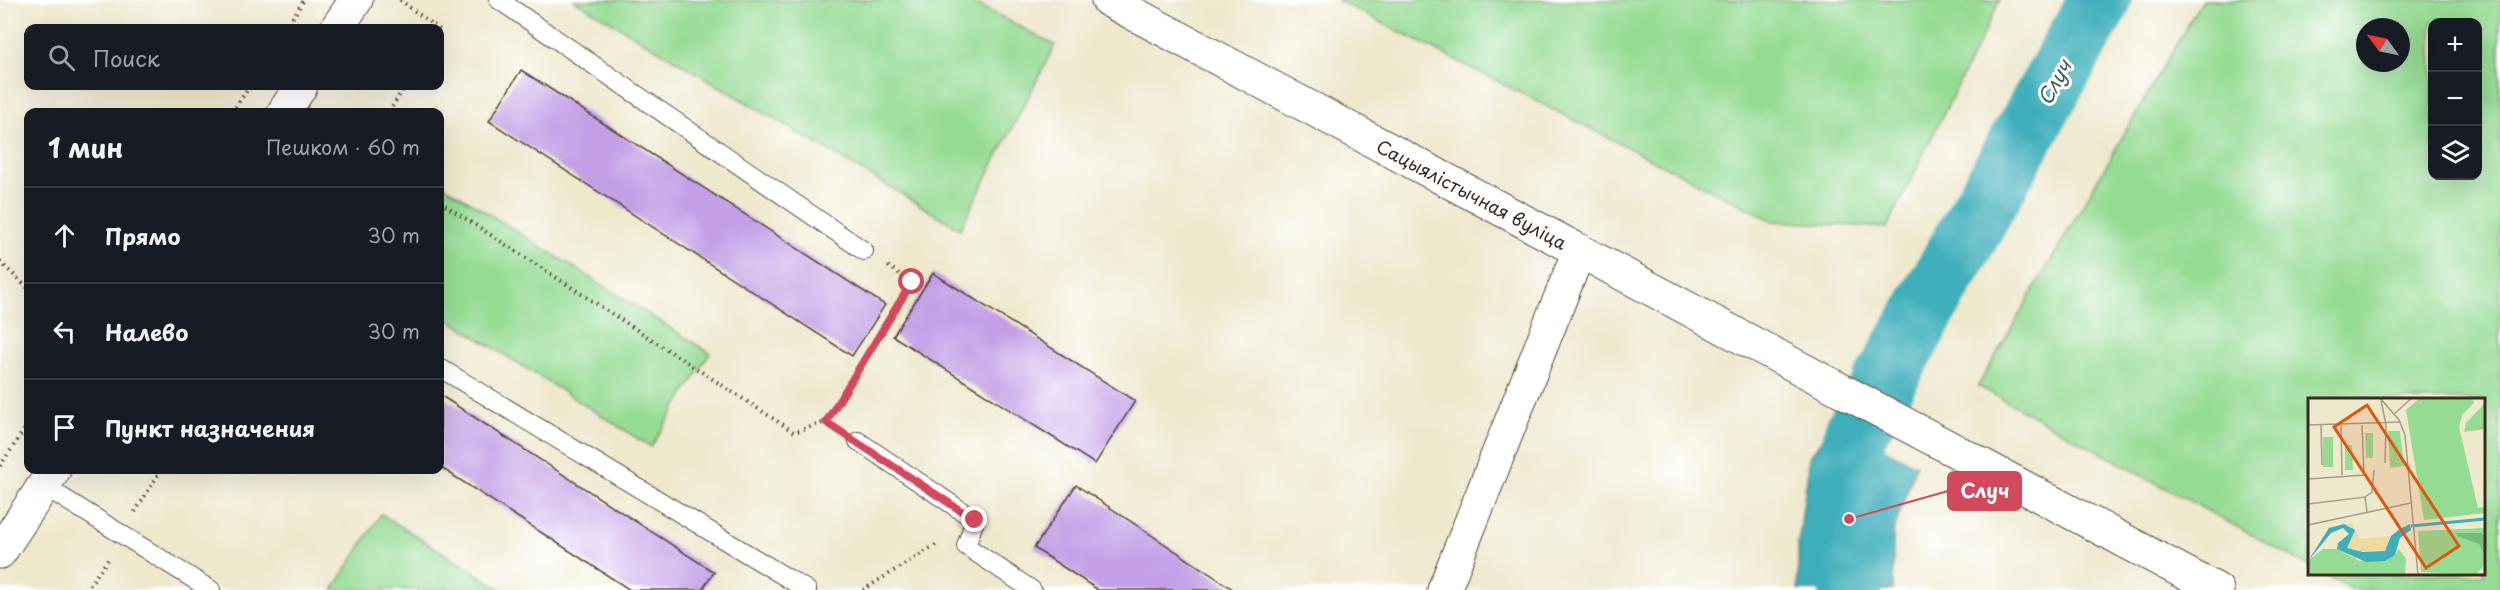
<!DOCTYPE html>
<html lang="ru">
<meta charset="utf-8">
<style>
:root{--surface:#171b24;--page:#242831;--text:#f1f3f6;--muted:#9ea1a6;--line:#363941}
body{margin:0;font-family:"Playpen Sans",sans-serif;background:var(--page);color:var(--text)}
.controls{position:absolute;right:18px;top:18px;display:grid;overflow:hidden;border-radius:12px;box-shadow:0 6px 24px #0002}
.controls button{width:54px;height:54px;display:grid;place-items:center;padding:0;border:0;border-bottom:2px solid var(--line);background:var(--surface);color:var(--text);font:30px sans-serif}
.compass{position:absolute;left:2356px;top:18px;width:54px;height:54px;border-radius:50%;background:var(--surface);box-shadow:0 6px 24px #0002;rotate:303deg}
.stop{position:absolute;width:18px;height:18px;margin:-14px;border:4px solid #d1495b;border-radius:50%;background:#fff}
.stop.end{background:#d1495b;border-color:#fff;box-shadow:0 2px 6px #0008}
.list{margin:0;padding:0;list-style:none}
h2{display:flex;justify-content:space-between;align-items:center;height:78px;margin:0;padding:0 24px;font-size:26px}
h2 small{font-size:20px;font-weight:400;color:var(--muted)}
.list li{display:grid;grid-template-columns:39px 1fr auto;gap:18px;align-items:center;box-sizing:border-box;height:96px;padding:0 24px;border-top:2px solid var(--line)}
.list b{display:block;font-size:22px;white-space:nowrap}
.list em{font-size:20px;font-style:normal;color:var(--muted)}
.icon{flex:none;width:33px;height:33px;fill:none;stroke:currentColor;stroke-width:2;stroke-linecap:round;stroke-linejoin:round}
.map{position:relative;flex:none;width:2500px;height:590px;overflow:hidden}
.search{position:absolute;background:var(--surface);box-shadow:0 6px 24px #0002;left:24px;top:24px;width:420px;height:66px;display:flex;align-items:center;gap:15px;box-sizing:border-box;padding:0 21px;border-radius:12px;color:var(--muted);font-size:22px}
.panel{position:absolute;background:var(--surface);box-shadow:0 6px 24px #0002;left:24px;top:108px;width:420px;height:366px;border-radius:12px}
.map>svg:first-child{display:block}
</style>
<div class="map">
<svg width="2500" height="590" viewBox="0 0 2500 590">
<rect width="100%" height="100%" fill="#fff"/>
<filter id="ink" filterUnits="userSpaceOnUse"><feTurbulence type="fractalNoise" baseFrequency=".0167" numOctaves="2"/><feDisplacementMap in="SourceGraphic" scale="12" xChannelSelector="R" yChannelSelector="G"/><feConvolveMatrix kernelMatrix="1 2 1 2 8 2 1 2 1" color-interpolation-filters="sRGB"/></filter>
<filter id="wash" filterUnits="userSpaceOnUse"><feTurbulence type="fractalNoise" baseFrequency=".008" numOctaves="4" result="noise"/><feDisplacementMap in="SourceGraphic" scale="24" xChannelSelector="R" yChannelSelector="G"/><feGaussianBlur stdDeviation="1.35" result="paint"/><feColorMatrix in="noise" values="0 0 0 0 0 0 0 0 0 0 0 0 0 0 0 0 0 1.4 0 .05"/><feComposite in="paint" operator="in"/></filter>
<g filter="url(#wash)">
<rect width="100%" height="100%" fill="#eee8cd"/>
<path fill="#96db94" stroke="#688259" stroke-width="1.5" fill-rule="evenodd" d="M574,0H969L1055,45L960,229Z
M1337,0H2000L1887,228L1773,221Z
M2202,0H2500V590H2354L2324,574H2484V400H2310L2309,566L1978,386ZM2432,22H2478V176H2432ZM2365,27H2401V63H2365Z
M440,183L710,353L651,447L440,314Z
M381,514L502,590H333Z"/>
<path fill="#3eaeba" stroke="#3c6c6c" stroke-width="1.5" d="M1829,430L1855,434L1916,465L1893,533V590H1798V545L1810,456Z"/>
<g fill="none" stroke-linecap="round" stroke-linejoin="round">
<path stroke="#3eaeba" stroke-width="63" d="M1850,590L1844,537L1855,434L2100,0"/>
</g>
<g id="blocks">
<path fill="#c29fe6" d="M521,70L885,305L852,356L489,121Z
M933,273L1135,401L1095,464L893,336Z
M440,395L714,572L702,590H630L440,467Z
M1076,485L1234,590H1098L1034,548Z"/>
</g>
</g>
<g filter="url(#ink)">
<use href="#blocks" fill-opacity="0" stroke="#564638" stroke-width="1.5"/>
<g fill="none" stroke-linecap="round" stroke-linejoin="round">
<g stroke="#564638" stroke-width="20">
<path id="lane" d="M499,0L864,251
M440,368L807,590
M858,441L975,520L966,546L1032,590
M44,486L211,590"/>
</g>
<g stroke="#564638" stroke-width="35">
<path id="street" d="M1444,590L1579,251"/>
</g>
<g stroke="#564638" stroke-width="35">
<path id="secondary" d="M1108,0L2217,590
M337,28L356,0
M284,112L301,86
M0,552L54,470"/>
</g>
<path stroke="#564638" stroke-width="4" stroke-dasharray="1.5 4.5" stroke-linecap="butt" d="M400,0L440,30
M286,28L304,0
M232,112L250,86
M389,112L405,86
M440,202L794,432L826,422
M0,262L28,288
M837,428L826,422L912,282L886,265
M0,466L28,424
M135,512L161,470
M86,590L109,558
M863,590L939,543"/>
<use href="#lane" stroke="#fff" stroke-width="18"/>
<use href="#street" stroke="#fff" stroke-width="33"/>
<use href="#secondary" stroke="#fff" stroke-width="33"/>
</g>
</g>
<g fill="none" stroke-linecap="round" stroke-linejoin="round" filter="url(#ink)">
<path stroke="#d1495b" stroke-width="8" d="M912,282L826,422L975,520"/>
</g>
<g text-anchor="middle" dominant-baseline="central" stroke-width="6" stroke-linejoin="round" paint-order="stroke">
<g font-size="18" fill="#3b2a1e" stroke="#fff">
<text transform="translate(1472 194) rotate(28)">Сацыялістычная вуліца</text>
</g>
<g font-size="20" font-style="italic" fill="#3c5f5c" stroke="#fff">
<text transform="translate(2054 82) rotate(-61)">Случ</text>
</g>
</g>
<g transform="translate(2308 398)">
<rect width="177" height="177" fill="#eee8cd"/>
<path d="M112,0H164L166,5L154,17L151,29L170,110L177,109V115L116,122L98,12ZM177,5V31L156,34L158,25ZM80,33H92L96,68L82,70ZM57,35H65V60H58ZM15,39H25V69H15ZM37,47H44L45,72H37ZM177,130V138L149,135L171,145L177,157V166L168,177L113,174L110,133ZM15,151H29L52,163H72L87,157L91,151L98,161L97,177H0V163Z" fill="#96db94"/>
<path d="M149,135H173L177,138V157L171,146L149,138Z" fill="#78bb7e"/>
<path d="M44,125L52,141L83,138L79,151L62,154L39,150L47,132L39,126Z" fill="#eeda9e"/>
<path d="M36,126L47,132L39,150L55,154L77,153L83,138L92,131L102,126L103,132L92,140L87,157L77,163L58,164L29,151L30,145L41,136L35,130L23,135L0,163L21,130Z" fill="#3eaeba"/>
<path fill="none" stroke="#3eaeba" stroke-width="3" d="M103,128L177,121"/>
<path fill="none" stroke="#a69c87" stroke-width="1.5" d="M72,0L91,22L97,37L110,177M73,2L78,27L77,65M86,16L104,0M0,27L93,24M13,27L14,67M33,27L34,77M0,81L56,77L54,27M57,99L64,94L66,72M0,106L57,99L59,114M0,126L1,106M0,127L103,105"/>
<path fill="#df570d" fill-opacity="0.15" stroke="#df570d" stroke-width="3" d="M59,7L151,148L118,170L26,29Z"/>
<rect width="177" height="177" fill="none" stroke="#3b2a1e" stroke-width="3"/>
</g>
<path fill="none" stroke="#d1495b" stroke-width="2" d="M1849 519L1948 491"/>
<circle fill="#d1495b" stroke="#fff" stroke-width="2" cx="1849" cy="519" r="6"/>
<rect fill="#d1495b" stroke="#d1495b" stroke-width="2" x="1948" y="472" width="73" height="38" rx="6"/>
<g font-size="20" text-anchor="middle" font-weight="bold" fill="#fff">
<text x="1985" y="498">Случ</text>
</g>
</svg>
<div class="controls">
<button>+</button>
<button>−</button>
<button><svg class="icon" aria-label="layers" viewBox="0 0 24 24"><path d="M12 4l9 5-9 5-9-5zM3 14l9 5 9-5"/></svg></button>
</div>
<svg class="compass" viewBox="-18 -18 36 36"><path d="M0-13l5 13h-10z" fill="#e53935"/><path d="M0 13l5-13h-10z" fill="#9ea1a6"/></svg>
<div class="stop" style="left:912px;top:282px"></div>
<div class="stop end" style="left:975px;top:520px"></div>
<div class="search"><svg class="icon" aria-label="search" viewBox="0 0 24 24"><circle cx="10" cy="10" r="6"/><path d="M15 15l6 6"/></svg>Поиск</div>
<section class="panel">
<h2>1 мин<small>Пешком · 60 m</small></h2>
<ul class="list">
<li><svg class="icon" aria-label="ahead" viewBox="0 0 24 24"><path d="M12 20V5M6 11l6-6 6 6"/></svg><div><b>Прямо</b></div><em>30 m</em></li>
<li><svg class="icon" aria-label="left" viewBox="0 0 24 24"><path d="M17 20v-9H6M10 6l-5 5 5 5"/></svg><div><b>Налево</b></div><em>30 m</em></li>
<li><svg class="icon" aria-label="arrive" viewBox="0 0 24 24"><path d="M6 21V4h12l-3 4 3 4H6"/></svg><div><b>Пункт назначения</b></div></li>
</ul>
</section>
</div>
